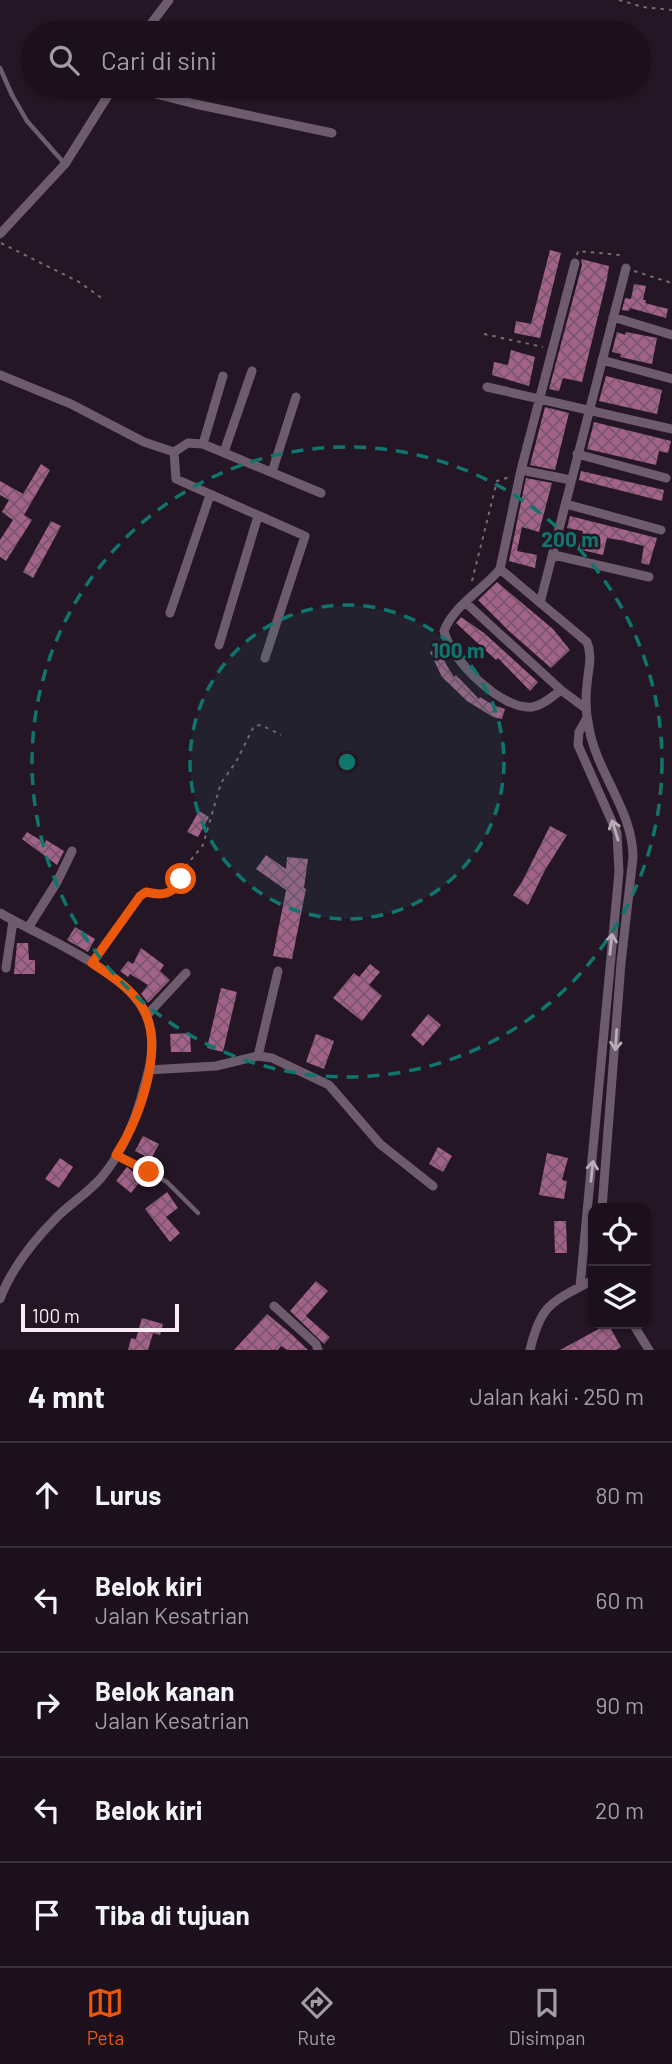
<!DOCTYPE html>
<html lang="id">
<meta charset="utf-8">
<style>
:root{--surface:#1c101c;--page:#291e29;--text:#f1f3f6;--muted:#a09da3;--line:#3a303b;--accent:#ea580c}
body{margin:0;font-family:Barlow,sans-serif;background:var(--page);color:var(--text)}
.controls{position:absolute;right:21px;bottom:21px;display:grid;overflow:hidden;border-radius:14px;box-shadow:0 2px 5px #0004}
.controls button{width:63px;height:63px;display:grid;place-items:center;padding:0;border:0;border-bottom:2px solid var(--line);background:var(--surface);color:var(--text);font:35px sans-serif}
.scale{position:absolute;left:21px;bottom:18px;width:158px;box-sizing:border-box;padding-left:7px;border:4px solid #f8edf7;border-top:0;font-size:19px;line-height:24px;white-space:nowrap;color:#f8edf7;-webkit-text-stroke:5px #251625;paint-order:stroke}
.stop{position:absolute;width:21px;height:21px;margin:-16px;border:5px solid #ea580c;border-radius:50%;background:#fff}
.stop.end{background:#ea580c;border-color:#fff;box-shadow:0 2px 7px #0008}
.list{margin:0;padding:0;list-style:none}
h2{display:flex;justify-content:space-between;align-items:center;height:91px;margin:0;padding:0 28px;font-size:30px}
h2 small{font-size:23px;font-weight:400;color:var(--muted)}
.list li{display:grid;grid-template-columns:46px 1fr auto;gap:21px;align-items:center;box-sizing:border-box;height:105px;padding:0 28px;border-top:2px solid var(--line)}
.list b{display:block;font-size:26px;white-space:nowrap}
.list p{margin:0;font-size:23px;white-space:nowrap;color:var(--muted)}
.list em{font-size:23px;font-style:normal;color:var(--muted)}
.icon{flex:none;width:38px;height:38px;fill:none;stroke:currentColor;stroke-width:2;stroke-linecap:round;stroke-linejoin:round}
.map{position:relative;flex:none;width:672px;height:1350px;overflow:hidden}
.search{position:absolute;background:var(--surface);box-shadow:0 2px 5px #0004;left:21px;right:21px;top:21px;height:77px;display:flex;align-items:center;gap:18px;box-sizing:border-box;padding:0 24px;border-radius:38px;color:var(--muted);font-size:26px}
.sheet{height:616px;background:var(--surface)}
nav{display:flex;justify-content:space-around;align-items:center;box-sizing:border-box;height:98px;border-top:2px solid var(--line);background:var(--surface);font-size:19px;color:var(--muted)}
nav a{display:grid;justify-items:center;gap:4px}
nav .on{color:var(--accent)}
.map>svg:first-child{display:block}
</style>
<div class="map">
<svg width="672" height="1350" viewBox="0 0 672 1350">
<defs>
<pattern id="building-cross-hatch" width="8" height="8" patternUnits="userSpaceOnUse" patternTransform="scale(1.75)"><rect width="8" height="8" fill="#a26289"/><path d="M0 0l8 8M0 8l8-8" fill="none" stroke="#7a566d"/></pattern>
</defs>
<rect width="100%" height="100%" fill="#251625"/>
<path fill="url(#building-cross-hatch)" d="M550,250L561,253L540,338L514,333L516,321L531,324Z
M581,259L609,266L607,279L582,382L563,378L559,391L549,389L582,265Z
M634,284L646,286L643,300H646L645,303L668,309L666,318L630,308L629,311L622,310L625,298L631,299Z
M617,332L625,335L626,332L657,338L652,364L620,357L621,354L612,352Z
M511,350L535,357L529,386L492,375L494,362L508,365Z
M606,376L662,390L657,414L599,401Z
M545,407L569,413L555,470L530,465Z
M594,422L671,441L668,453L659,451L656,465L587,449Z
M41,464L50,470L24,515L32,520L6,561L0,557V540L13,520L2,512L9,500L0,495V481L23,494Z
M581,471L664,490L662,501L579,480Z
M526,478L552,483L539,532L522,527L517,551L537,555L535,568L509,561Z
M570,516L657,538L649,565L641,563L644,546L620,540L607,538L603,555L578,549L583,531L567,528Z
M51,521L61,526L33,578L23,572Z
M497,582L553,629L570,650L551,668L509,631L478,600Z
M461,617L484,633L538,682L530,691L498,658L496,660L456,623Z
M440,648L446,664L454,677L456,675L479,699L480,697L493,705L505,709L502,719L493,717L467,701L442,677L430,652Z
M199,811L209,817L198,837L187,832Z
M550,826L567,835L545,870L528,905L513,895L522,882Z
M27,832L45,843L46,840L64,851L57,865L22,839Z
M266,855L286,869L287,857L308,859L304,888L306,889L292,959L273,956L286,890L256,869Z
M75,927L95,939L88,952L67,940Z
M17,943H28L29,960H35V974H14Z
M141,948L164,965L160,971L170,980L148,1003L141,994L148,985L130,974L128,977L120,971L128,961L133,964Z
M370,964L380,972L369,985L382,996L362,1021L333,998L354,973L359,977Z
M221,988L237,992L223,1052L207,1048Z
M428,1014L441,1025L423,1046L411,1035Z
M190,1033L191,1052H171L170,1034Z
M316,1034L334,1041L324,1069L306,1062Z
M143,1136L159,1144L151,1159L135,1151Z
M438,1147L452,1156L443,1172L429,1164Z
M547,1153L568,1158L562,1180L567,1181L564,1199L539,1195Z
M60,1158L73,1167L59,1188L45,1179Z
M127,1167L142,1179L131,1193L116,1181Z
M167,1192L178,1208L166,1217L180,1233L170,1242L145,1209Z
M554,1221H566L567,1253H555Z
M316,1281L328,1291L306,1316L330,1337L324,1344L290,1311Z
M267,1314L289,1332L308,1350H287L281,1346L278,1350H234Z
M142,1318L163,1324L160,1335L153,1333L148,1350H128L131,1338L136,1339Z
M608,1324L621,1347L616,1350H560Z"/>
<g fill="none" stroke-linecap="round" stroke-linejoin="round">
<path stroke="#776976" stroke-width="2" stroke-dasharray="3.5 5" stroke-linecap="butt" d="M619,0L643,7L672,10
M1,243L79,282L103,299
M577,255L578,251L620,255L622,258
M634,271L672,283
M484,334L543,347
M472,581L497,481L510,477
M97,955L140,896L146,892L163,895L172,892L176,887L186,866L203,845L221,783L236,762L254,726L261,725L281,735"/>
<path stroke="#6e5c6e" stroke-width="4.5" d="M0,68L12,95L27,121L64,163
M117,1155L167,1182L198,1213"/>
<path stroke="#6e5c6e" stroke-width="9" d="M144,33L169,0
M124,86L195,104L332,133
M0,234L65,164L114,86
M613,317L672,335
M602,360L672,379
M0,375L71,404L144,442L174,452L176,479L305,536L265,658
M487,387L672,429
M203,444L223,376
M174,452L188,443L203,444L321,493
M224,452L252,371
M577,454L666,478
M521,470L575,263
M272,472L296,397
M566,504L661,530
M554,555L649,577
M500,569L587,642C593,657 588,669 587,685C585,700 586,714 589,728C597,773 633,811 633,857L621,963L602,1208
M466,603L561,690L585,708
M540,603L626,268
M170,613L210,495
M219,645L258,516
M561,690C553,696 542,706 532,707C501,710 451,660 444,631C454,605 483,590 500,569L521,470L571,480
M0,913C41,937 127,970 146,1015C157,1038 151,1064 144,1087C136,1119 122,1153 101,1178C88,1193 71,1203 57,1217C33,1241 12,1267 0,1299
M28,928L57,882L72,851
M6,968L13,921
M147,1015L186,973
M258,1056L272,1058L329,1085L380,1144L433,1186
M149,1070L216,1066L258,1056L278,971
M580,1287L619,872L617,833L578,745L579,732L587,718
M274,1306L316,1344L318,1350
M633,1324L649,1350
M530,1350C541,1303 552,1302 593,1280"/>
</g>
<defs><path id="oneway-shaft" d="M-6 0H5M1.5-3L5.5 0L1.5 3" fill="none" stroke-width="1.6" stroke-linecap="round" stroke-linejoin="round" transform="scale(1.75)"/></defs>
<g stroke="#baacb9">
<use href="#oneway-shaft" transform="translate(615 830) rotate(-107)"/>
<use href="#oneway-shaft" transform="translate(611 944) rotate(-84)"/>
<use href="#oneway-shaft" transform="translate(616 1040) rotate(94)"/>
<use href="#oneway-shaft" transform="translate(592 1171) rotate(-84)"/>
</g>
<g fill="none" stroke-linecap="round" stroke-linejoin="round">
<path stroke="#ea580c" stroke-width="9" d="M149,1172L116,1155C140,1118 167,1045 141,1005C130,987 109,975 92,963L140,896L146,892C163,896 172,895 181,879"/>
</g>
<circle cx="347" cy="762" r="157" fill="#0f766e" fill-opacity=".12"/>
<g fill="none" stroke="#0f766e" stroke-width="3.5" stroke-dasharray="12 9">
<circle cx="347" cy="762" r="157"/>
<circle cx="347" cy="762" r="315"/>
</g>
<circle cx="347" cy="762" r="10" fill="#0f766e" stroke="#251625" stroke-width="3.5"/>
<g font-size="21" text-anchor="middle" font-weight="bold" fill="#0f766e" stroke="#251625" stroke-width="5" stroke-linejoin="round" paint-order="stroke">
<text x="570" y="547">200 m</text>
<text x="458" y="658">100 m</text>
</g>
</svg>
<div class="controls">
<button><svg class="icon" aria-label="locate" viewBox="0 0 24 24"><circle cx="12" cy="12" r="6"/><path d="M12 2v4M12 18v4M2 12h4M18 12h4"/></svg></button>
<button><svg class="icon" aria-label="layers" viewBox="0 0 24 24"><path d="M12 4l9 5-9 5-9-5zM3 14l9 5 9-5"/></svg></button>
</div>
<div class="scale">100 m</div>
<div class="stop" style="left:181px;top:879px"></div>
<div class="stop end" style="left:149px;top:1172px"></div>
<div class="search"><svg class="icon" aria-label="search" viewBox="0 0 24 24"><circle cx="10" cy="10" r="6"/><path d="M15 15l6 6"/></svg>Cari di sini</div>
</div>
<section class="sheet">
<h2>4 mnt<small>Jalan kaki · 250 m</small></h2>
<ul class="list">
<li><svg class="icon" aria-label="ahead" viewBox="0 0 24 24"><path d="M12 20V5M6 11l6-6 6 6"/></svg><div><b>Lurus</b></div><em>80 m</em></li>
<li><svg class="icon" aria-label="left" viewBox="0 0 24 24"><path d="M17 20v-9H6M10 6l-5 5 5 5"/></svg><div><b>Belok kiri</b><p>Jalan Kesatrian</p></div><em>60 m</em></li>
<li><svg class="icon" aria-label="right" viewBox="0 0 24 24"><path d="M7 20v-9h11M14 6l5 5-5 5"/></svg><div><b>Belok kanan</b><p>Jalan Kesatrian</p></div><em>90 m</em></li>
<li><svg class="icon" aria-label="left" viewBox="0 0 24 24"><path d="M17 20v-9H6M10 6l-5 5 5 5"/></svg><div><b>Belok kiri</b></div><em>20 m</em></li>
<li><svg class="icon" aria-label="arrive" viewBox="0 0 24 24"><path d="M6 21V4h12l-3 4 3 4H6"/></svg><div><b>Tiba di tujuan</b></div></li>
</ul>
</section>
<nav>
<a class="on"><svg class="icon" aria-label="map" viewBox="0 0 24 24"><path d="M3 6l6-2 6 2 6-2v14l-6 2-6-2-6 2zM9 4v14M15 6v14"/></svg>Peta</a>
<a><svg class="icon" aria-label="directions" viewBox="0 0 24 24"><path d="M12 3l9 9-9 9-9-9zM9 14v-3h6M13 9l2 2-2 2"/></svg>Rute</a>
<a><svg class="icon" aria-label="saved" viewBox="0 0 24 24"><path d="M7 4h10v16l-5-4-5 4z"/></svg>Disimpan</a>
</nav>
